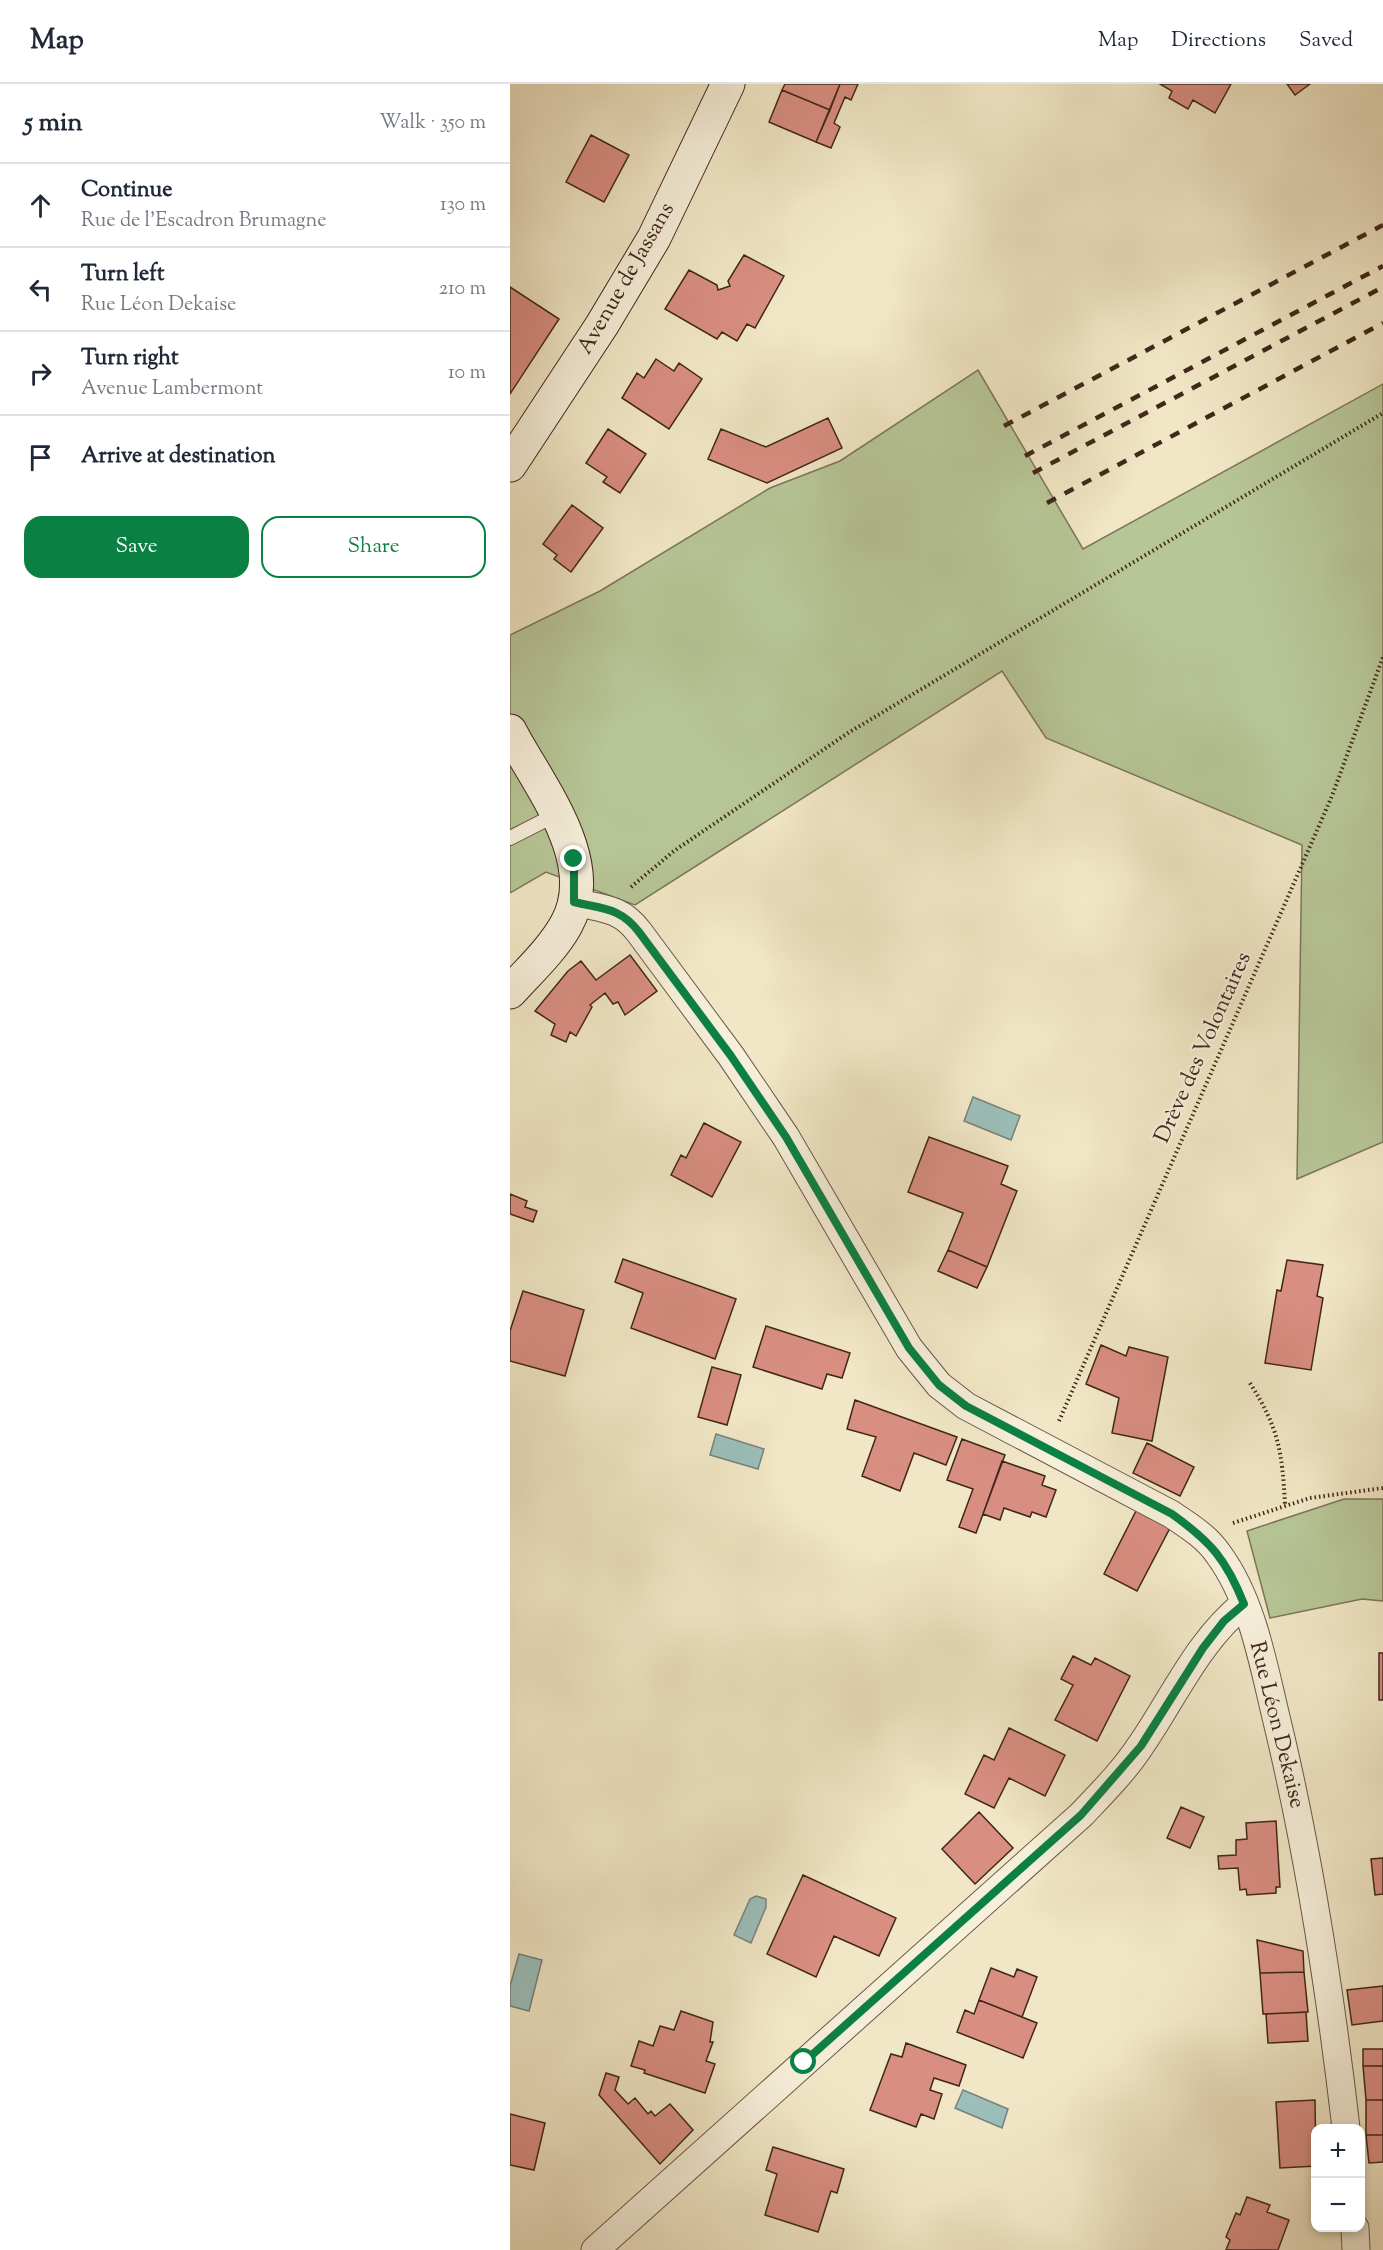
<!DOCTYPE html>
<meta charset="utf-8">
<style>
:root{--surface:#fff;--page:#f6f6f7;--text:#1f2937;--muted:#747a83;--line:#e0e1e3;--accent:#0b8043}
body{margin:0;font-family:"Sorts Mill Goudy",serif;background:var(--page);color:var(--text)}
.controls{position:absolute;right:18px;bottom:18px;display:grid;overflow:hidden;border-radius:12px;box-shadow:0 3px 9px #0003}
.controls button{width:54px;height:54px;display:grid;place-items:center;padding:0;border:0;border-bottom:2px solid var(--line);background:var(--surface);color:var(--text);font:30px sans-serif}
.stop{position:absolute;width:18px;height:18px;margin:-14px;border:4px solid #0b8043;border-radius:50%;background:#fff}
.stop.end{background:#0b8043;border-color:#fff;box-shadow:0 2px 6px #0008}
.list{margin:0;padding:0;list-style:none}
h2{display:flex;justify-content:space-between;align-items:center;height:78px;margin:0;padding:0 24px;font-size:26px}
h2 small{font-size:20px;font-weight:400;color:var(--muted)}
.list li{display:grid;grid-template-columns:39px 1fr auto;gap:18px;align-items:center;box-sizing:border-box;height:84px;padding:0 24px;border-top:2px solid var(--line)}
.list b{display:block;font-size:22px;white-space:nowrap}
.list p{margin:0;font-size:20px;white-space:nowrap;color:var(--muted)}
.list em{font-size:20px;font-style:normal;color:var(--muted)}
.actions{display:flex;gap:12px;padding:18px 24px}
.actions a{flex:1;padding:14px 0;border:2px solid var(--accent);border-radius:18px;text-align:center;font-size:21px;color:var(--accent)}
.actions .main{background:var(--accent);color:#fff}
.icon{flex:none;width:33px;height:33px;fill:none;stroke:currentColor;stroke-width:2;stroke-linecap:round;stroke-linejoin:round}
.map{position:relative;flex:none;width:873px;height:2166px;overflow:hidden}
header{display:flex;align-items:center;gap:36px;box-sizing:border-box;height:84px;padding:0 30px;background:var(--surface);border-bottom:2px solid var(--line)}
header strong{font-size:28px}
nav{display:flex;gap:33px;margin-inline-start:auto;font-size:21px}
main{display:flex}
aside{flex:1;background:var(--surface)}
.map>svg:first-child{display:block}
</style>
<header>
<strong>Map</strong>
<nav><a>Map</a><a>Directions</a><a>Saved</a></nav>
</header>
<main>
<aside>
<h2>5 min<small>Walk · 350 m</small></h2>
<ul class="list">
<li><svg class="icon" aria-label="ahead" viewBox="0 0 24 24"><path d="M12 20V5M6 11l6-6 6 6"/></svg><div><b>Continue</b><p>Rue de l'Escadron Brumagne</p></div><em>130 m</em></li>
<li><svg class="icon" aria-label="left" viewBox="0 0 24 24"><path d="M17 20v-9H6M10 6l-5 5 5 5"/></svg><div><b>Turn left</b><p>Rue Léon Dekaise</p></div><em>210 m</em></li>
<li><svg class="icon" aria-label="right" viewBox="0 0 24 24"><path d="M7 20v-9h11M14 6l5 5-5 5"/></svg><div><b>Turn right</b><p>Avenue Lambermont</p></div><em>10 m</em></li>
<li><svg class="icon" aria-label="arrive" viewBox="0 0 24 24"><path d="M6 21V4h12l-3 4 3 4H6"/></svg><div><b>Arrive at destination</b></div></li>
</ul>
<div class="actions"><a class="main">Save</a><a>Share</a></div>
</aside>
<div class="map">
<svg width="873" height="2166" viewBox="0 0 873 2166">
<rect width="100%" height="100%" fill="#f1e7c6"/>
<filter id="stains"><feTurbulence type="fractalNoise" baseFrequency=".00333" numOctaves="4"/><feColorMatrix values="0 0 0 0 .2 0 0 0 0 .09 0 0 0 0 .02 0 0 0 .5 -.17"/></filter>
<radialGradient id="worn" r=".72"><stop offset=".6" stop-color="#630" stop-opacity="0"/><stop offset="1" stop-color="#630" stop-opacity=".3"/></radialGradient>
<path fill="#b7c697" stroke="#7c7659" stroke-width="1.5" d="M468,286L573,465L873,300V1058L787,1095L792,761L536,654L492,587L125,821L36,788L0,809V551L90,507L260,404L330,377Z
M834,1415H873V1517L852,1515L760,1534L737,1447Z"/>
<path fill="#9cbfbb" stroke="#77827b" stroke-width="1.5" d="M463,1013L510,1032L501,1056L454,1037Z
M206,1350L254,1365L248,1385L200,1371Z
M246,1812L256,1815V1823L241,1859L224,1851L240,1815Z
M9,1870L32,1876L19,1927L0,1922V1902Z
M453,2006L498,2025L492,2044L445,2024Z"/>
<path fill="#d98e82" stroke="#40271b" stroke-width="1.5" d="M275,0H330L320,26L272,6Z
M330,0H348L341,16L335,13L324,39L330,43L321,64L306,58Z
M650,0H721L705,29L683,16L678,25L659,14L662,7Z
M777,0H800L785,11Z
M272,6L320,26L306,58L259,38Z
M81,51L119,71L94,118L56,98Z
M234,171L274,192L245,244L237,240L227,257L212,248L207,255L155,225L179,186L207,201L208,206L220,202L218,197Z
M0,203L49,235L0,310Z
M146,275L164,287L169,279L192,295L159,345L112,314L127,289L134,294Z
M318,334L332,364L257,399L198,375L211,345L256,363Z
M98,345L136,370L110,409L93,398L97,393L76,379Z
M62,421L93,444L61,488L44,475L47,471L33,460Z
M120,871L147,907L115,931L108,918L103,920L95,909L80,921L82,923L66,952L60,948L56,958L41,951L45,940L25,927L58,887L71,877L86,896Z
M194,1039L231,1058L202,1113L161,1091L171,1071L176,1074Z
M419,1053L498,1082L491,1100L507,1107L477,1183L438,1166L453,1129L398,1108Z
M0,1110L17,1117L15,1123L27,1127L23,1138L0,1130Z
M438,1166L477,1183L467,1204L428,1187Z
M113,1175L226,1215L205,1275L121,1244L133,1209L105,1198Z
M777,1176L813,1181L807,1212L813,1214L801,1286L755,1279L767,1206L771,1207Z
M13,1207L74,1226L55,1292L0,1277V1247Z
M256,1242L340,1269L332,1294L317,1290L312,1305L243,1283Z
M591,1261L616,1272L619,1263L658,1273L642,1357L602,1349L609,1314L576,1300Z
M202,1283L231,1291L217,1341L188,1333Z
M345,1316L447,1353L436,1381L404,1369L390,1407L352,1392L366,1353L337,1345Z
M452,1355L495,1371L466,1449L449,1443L463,1405L437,1396Z
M637,1359L684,1383L670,1412L623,1389Z
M492,1377L535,1392L532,1401L546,1406L536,1433L522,1428L520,1433L494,1424L490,1436L473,1430Z
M627,1425L661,1442L627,1507L594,1490Z
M869,1569H873V1616H869Z
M563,1572L581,1581L585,1574L620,1592L587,1657L545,1636L563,1601L551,1595Z
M499,1644L555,1671L535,1712L499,1694L484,1724L455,1710L474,1671L484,1676Z
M671,1723L694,1733L680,1764L657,1754Z
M469,1728L503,1764L465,1800L432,1765Z
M766,1737L770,1803H766V1809L737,1811L736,1805L730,1806L728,1784L709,1785L708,1772L726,1771V1756L737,1755L736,1739Z
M873,1774V1810L865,1811L861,1775Z
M293,1791L386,1834L369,1872L324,1852L306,1893L257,1870Z
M747,1856L793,1867L794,1888L750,1889Z
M481,1884L504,1893L507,1885L527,1893L512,1933L469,1916Z
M794,1888L798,1928L753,1930L750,1889Z
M873,1902V1937L842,1941L837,1906Z
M469,1916L527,1939L513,1974L447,1948L455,1926L464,1930Z
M171,1927L203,1938L200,1958H203L196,1977L205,1980L195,2009L134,1989L135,1986L121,1982L129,1957L143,1962L150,1942L164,1946Z
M796,1928L798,1957L758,1959L756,1930Z
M396,1959L456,1981L449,2002L424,1994L420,2006L432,2010L424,2035L411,2030L406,2043L360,2026L381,1970L392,1973Z
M853,1965H873V1982H853Z
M853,1982H873V2016H856Z
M96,1989L109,1993L105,2006L118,2020L125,2014L138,2030L141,2027L145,2032L160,2020L183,2046L150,2080L89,2011Z
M805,2016L806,2082L770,2084L766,2018Z
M856,2016H873V2051H856Z
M0,2030L35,2039L24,2086L0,2081Z
M856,2051H873V2078L859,2079Z
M263,2063L334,2085L327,2109L321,2107L308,2148L255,2131L267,2090L256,2086Z
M737,2113L760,2121L757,2128L779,2136L768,2166H716L720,2156L716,2153L726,2129L730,2131Z"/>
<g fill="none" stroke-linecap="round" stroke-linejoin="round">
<g stroke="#6c5746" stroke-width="16">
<path id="lane" d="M0,754L47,730"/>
</g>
<g stroke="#6c5746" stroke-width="29">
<path id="street" d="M64,818C92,825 110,823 129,848L221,972L276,1053L399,1264L429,1301L456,1322L661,1430C679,1442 697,1453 709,1471C742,1516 753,1579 766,1633C799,1769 820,1906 836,2044
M845,2144L846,2166
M85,2166L571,1731C592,1709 614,1687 631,1661C664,1613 688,1557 734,1520"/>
</g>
<g stroke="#40271b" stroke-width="35">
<path id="secondary" d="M0,381L92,241L144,154L218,0
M0,647C28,701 92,778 56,841C42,866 19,887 0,908"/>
</g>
<path stroke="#40271b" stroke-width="4" stroke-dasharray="1.5 3" stroke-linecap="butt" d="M121,803L164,767L338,649L873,329
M740,1299C769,1345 772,1367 775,1420
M549,1337L822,712L873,573
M723,1439L800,1414L873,1404"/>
<use href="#lane" stroke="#f6efda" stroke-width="14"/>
<use href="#street" stroke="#f6efda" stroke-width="27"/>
<use href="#secondary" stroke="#f6efda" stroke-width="33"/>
<path stroke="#40271b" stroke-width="4.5" stroke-dasharray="10 10" stroke-linecap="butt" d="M494,342L873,141
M515,372L873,182
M523,389L873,203
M537,419L873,239"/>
</g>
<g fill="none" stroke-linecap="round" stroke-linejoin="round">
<path stroke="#0b8043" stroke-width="8" d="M64,775V818C92,825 110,823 129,848L221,972L276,1053L399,1264L429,1301L456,1322L662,1430C701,1458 716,1475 734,1520L714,1537L693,1564L631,1662L571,1731L294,1978"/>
</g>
<g text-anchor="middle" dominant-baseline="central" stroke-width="4.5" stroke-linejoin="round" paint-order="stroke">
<g font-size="22" fill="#40271b" stroke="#f6efda">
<text transform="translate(117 195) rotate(-60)">Avenue de Jassans</text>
<text transform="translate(694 964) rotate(-66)">Drève des Volontaires</text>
<text transform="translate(766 1641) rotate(76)">Rue Léon Dekaise</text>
</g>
</g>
<rect width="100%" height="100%" filter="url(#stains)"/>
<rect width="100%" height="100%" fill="url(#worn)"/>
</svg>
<div class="controls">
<button>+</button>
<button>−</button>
</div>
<div class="stop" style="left:294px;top:1978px"></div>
<div class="stop end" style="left:64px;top:775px"></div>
</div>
</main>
